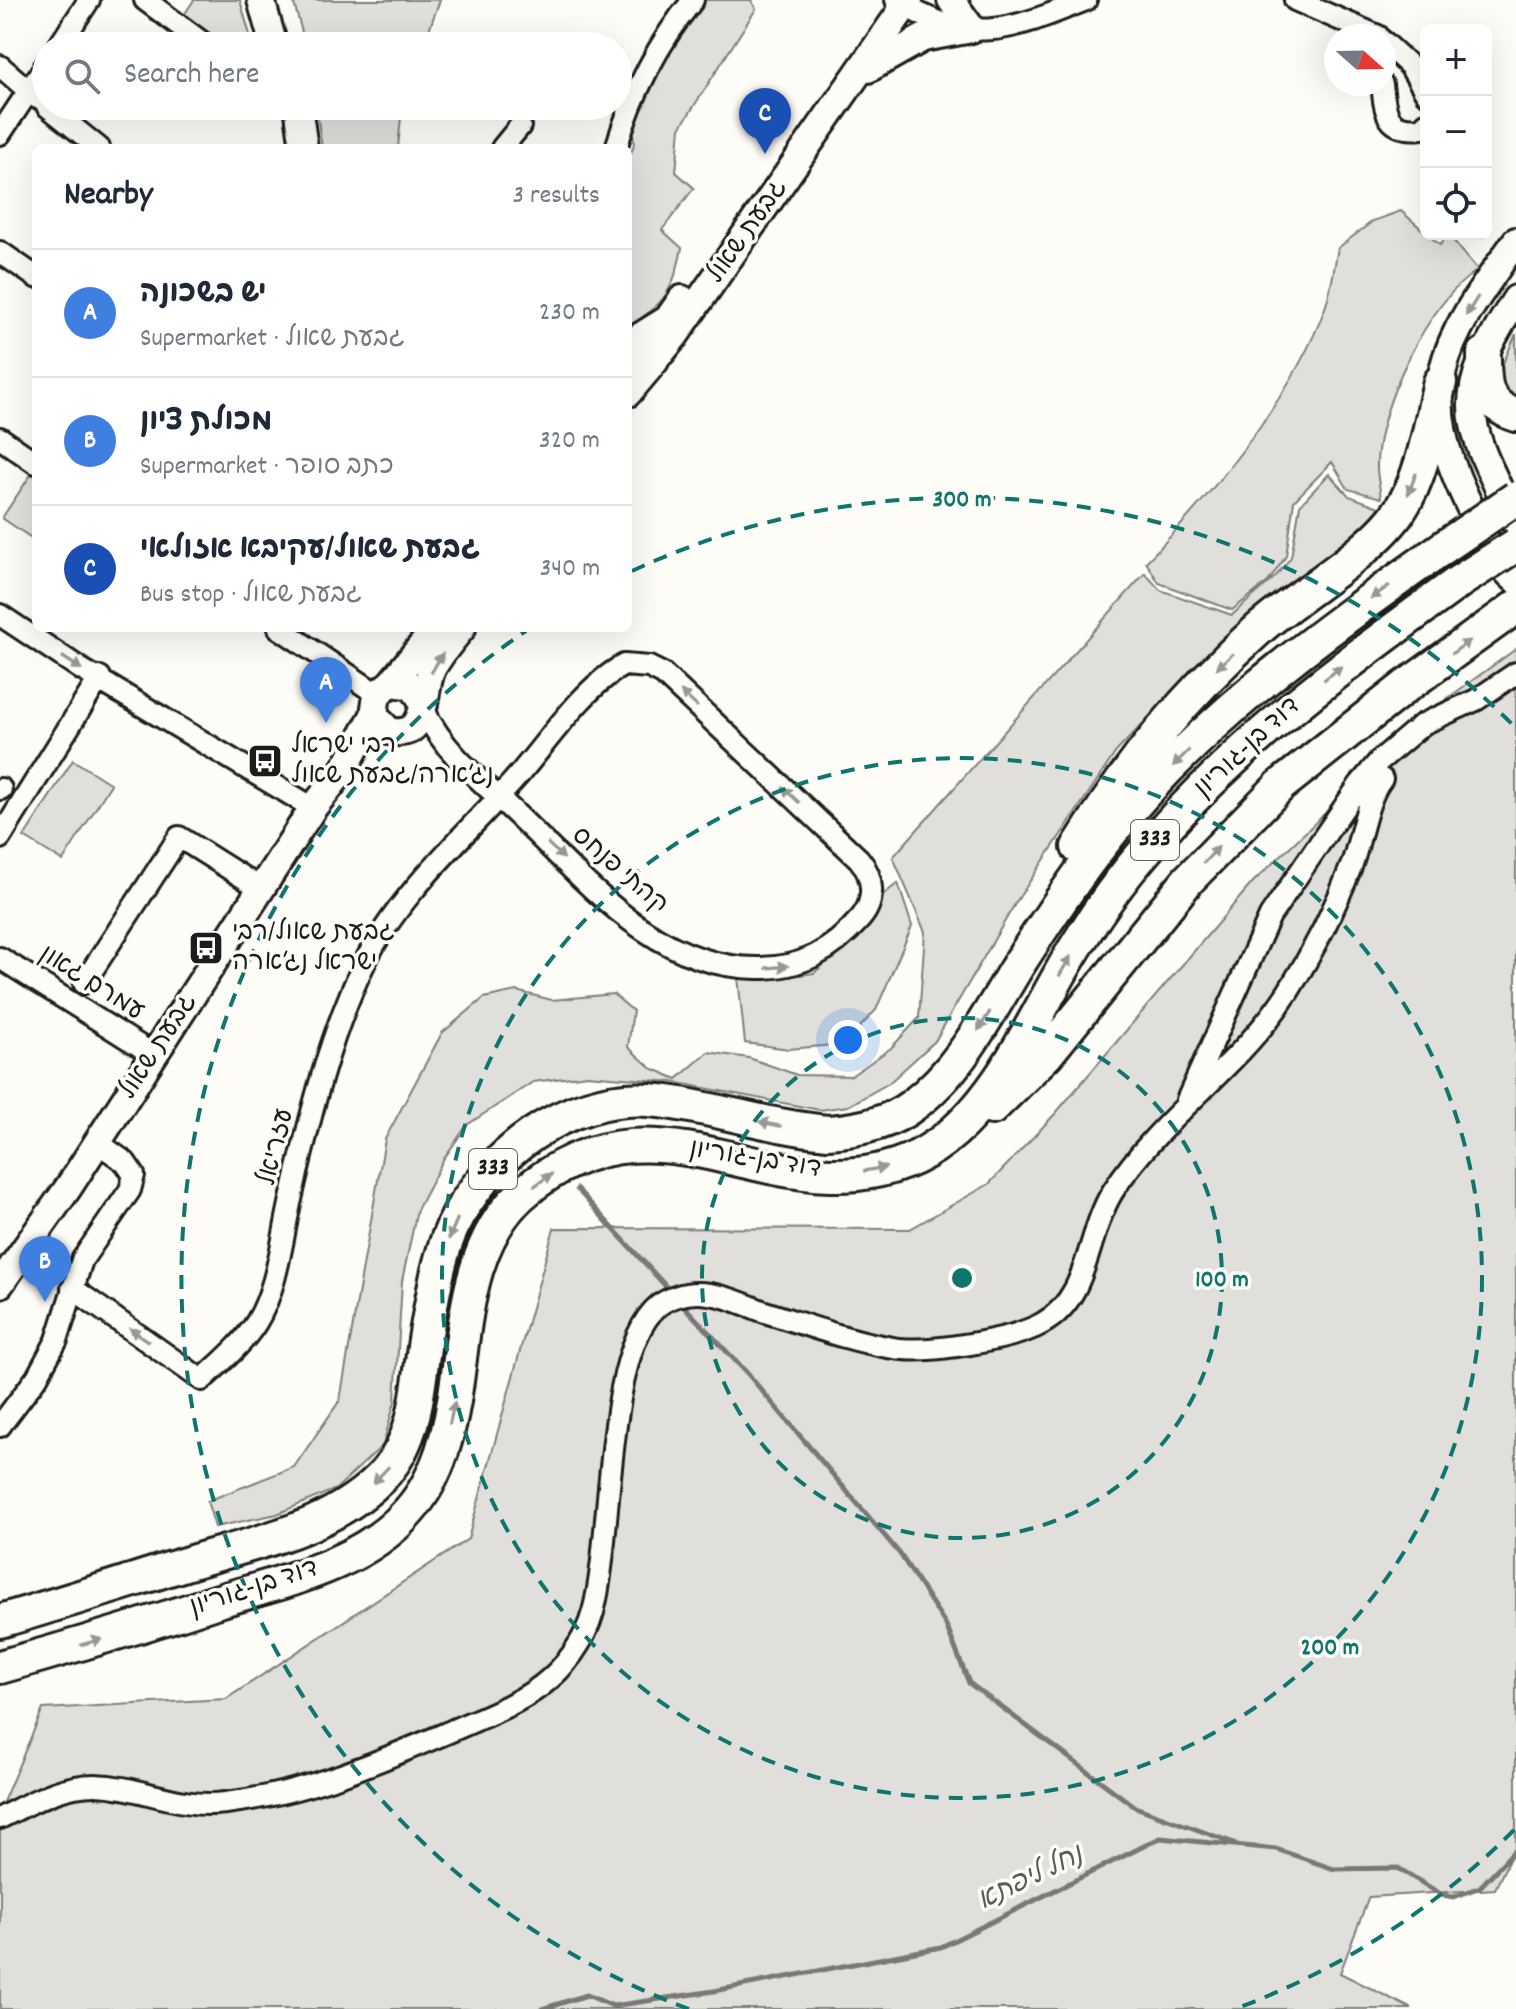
<!DOCTYPE html>
<meta charset="utf-8">
<style>
:root{--surface:#fff;--page:#f6f6f7;--text:#1f2937;--muted:#747a83;--line:#e0e1e3;--accent:#0f766e}
body{margin:0;font-family:Dekko,"Playpen Sans Hebrew",sans-serif;background:var(--page);color:var(--text)}
.controls{position:absolute;right:24px;top:24px;display:grid;overflow:hidden;border-radius:12px;box-shadow:0 8px 32px #0002}
.controls button{width:72px;height:72px;display:grid;place-items:center;padding:0;border:0;border-bottom:2px solid var(--line);background:var(--surface);color:var(--text);font:40px sans-serif}
.compass{position:absolute;left:1324px;top:24px;width:72px;height:72px;border-radius:50%;background:var(--surface);box-shadow:0 8px 32px #0002;rotate:110deg}
.you{position:absolute;left:848px;top:1040px;width:28px;height:28px;margin:-20px;border:6px solid #fff;border-radius:50%;background:#1a73e8;box-shadow:0 0 0 12px #1a73e833}
.badge{display:grid;place-items:center;width:52px;height:52px;border-radius:50%;background:var(--accent);color:#fff;font-size:26px;font-weight:700}
.pin{position:absolute;translate:-50% -66px;filter:drop-shadow(0 2px 4px #0008)}
.pin::after{content:'';position:absolute;top:42px;width:28px;height:24px;background:inherit;clip-path:polygon(0 0,100% 0,50% 100%)}
.list{margin:0;padding:0;list-style:none}
h2{display:flex;justify-content:space-between;align-items:center;height:104px;margin:0;padding:0 32px;font-size:34px}
h2 small{font-size:26px;font-weight:400;color:var(--muted)}
.list li{display:grid;grid-template-columns:52px 1fr auto;gap:24px;align-items:center;box-sizing:border-box;height:128px;padding:0 32px;border-top:2px solid var(--line)}
.list b{display:block;font-size:30px;white-space:nowrap}
.list p{margin:0;font-size:26px;white-space:nowrap;color:var(--muted)}
.list em{font-size:26px;font-style:normal;color:var(--muted)}
.icon{flex:none;width:44px;height:44px;fill:none;stroke:currentColor;stroke-width:2;stroke-linecap:round;stroke-linejoin:round}
.map{position:relative;flex:none;width:1516px;height:2009px;overflow:hidden}
.search{position:absolute;background:var(--surface);box-shadow:0 8px 32px #0002;left:32px;top:32px;width:600px;height:88px;display:flex;align-items:center;gap:20px;box-sizing:border-box;padding:0 28px;border-radius:44px;color:var(--muted);font-size:30px}
.panel{position:absolute;background:var(--surface);box-shadow:0 8px 32px #0002;left:32px;top:144px;width:600px;height:488px;border-radius:12px}
.map>svg:first-child{display:block}
</style>
<div class="map">
<svg width="1516" height="2009" viewBox="0 0 1516 2009">
<rect width="100%" height="100%" fill="#fdfcf7"/>
<filter id="ink" filterUnits="userSpaceOnUse"><feTurbulence type="fractalNoise" baseFrequency=".0125" numOctaves="2"/><feDisplacementMap in="SourceGraphic" scale="16" xChannelSelector="R" yChannelSelector="G"/><feConvolveMatrix kernelMatrix="1 2 1 2 8 2 1 2 1" color-interpolation-filters="sRGB"/></filter>
<g filter="url(#ink)">
<path fill="#e0dfdb" stroke="#7e7e7c" stroke-width="2" d="M194,0H240L253,46H222L184,15Z
M293,0H440L423,46H306Z
M700,0H751L756,9L680,128L676,172L694,188L662,230L682,248C674,289 665,305 628,326V156C638,146 633,135 629,123L650,79Z
M316,106H406L401,117L398,148H322Z
M1401,211L1440,245L1448,234L1478,270C1429,299 1376,410 1377,467C1377,477 1380,488 1381,498L1348,489L1332,462L1294,501L1286,556L1268,582L1232,610L1159,583L1146,562C1210,497 1294,395 1325,308C1332,289 1334,267 1338,248L1373,221Z
M1516,334V397L1505,390L1500,370Z
M32,473L36,476V541L2,518Z
M1329,474L1349,496L1379,507V514L1220,642L1116,752L1016,902L935,1041L889,1083L848,1106L820,1110L673,1082L587,1075L533,1082L467,1125L443,1160L417,1210L402,1281L395,1401L383,1445L336,1489L277,1514L215,1527L207,1501L294,1467L340,1400L385,1139L442,1033L484,998L516,991L552,1000L613,994L633,1011L628,1047L651,1068L677,1079L708,1052L749,1058L797,1075L851,1076L891,1048L919,1018L925,932L893,857L1145,573L1160,590L1232,615L1275,577L1291,557L1300,505Z
M1516,649V1845L1495,1889L1369,1897L1340,1973L1412,2009H0V1809L43,1709L226,1699L468,1539L554,1228L910,1229L989,1184L1055,1114L1253,882L1441,703Z
M73,760L111,784L63,861L24,837Z
M898,883L912,926L876,1010L844,1044L789,1049L745,1043L738,977L778,978L814,973L868,925L878,899Z"/>
<g fill="none" stroke-linecap="round" stroke-linejoin="round">
<path stroke="#797876" stroke-width="5" d="M577,1189L671,1292
M680,1302L747,1373L900,1554L946,1625L969,1683L1135,1807L1234,1843
M542,2009L587,1995L613,2006L714,1991L941,1947L1160,1838L1276,1849L1334,1869L1398,1868L1442,1895L1454,1897L1480,1887L1516,1849"/>
<g stroke="#1c1c1c" stroke-width="26">
<path id="minor" d="M145,0L207,46
M896,0C970,48 1011,30 1086,0
M1295,0L1378,36
M1384,42L1410,66L1426,93
M59,46L89,0
M0,66L37,98
M1382,84C1385,114 1387,132 1422,128L1426,123
M47,106L99,148
M0,134L46,65
M502,148L520,126
M616,148C632,95 658,43 693,0
M0,252L36,277
M0,438L36,463
M0,615L81,669L313,808
M279,628L377,694
M0,789H1
M0,838L100,677
M0,958L154,1055
M84,983L179,837L260,888
M1187,1100L1270,916L1360,784L1379,761L1423,724L1476,700L1516,673
M72,1288L202,1380C221,1362 242,1345 256,1323C278,1288 282,1236 292,1195C310,1116 330,1033 366,960C400,893 467,834 516,778C546,744 584,686 624,665L649,667L663,674L859,859C874,877 876,901 860,919C832,951 802,968 759,968C654,969 584,878 513,811C480,780 444,752 424,710
M0,1426L37,1377L57,1340L82,1260L130,1190L134,1175L125,1162L97,1142
M0,1818C31,1803 60,1785 95,1785C141,1786 176,1809 226,1803C304,1794 378,1762 449,1732C480,1718 514,1706 541,1686C565,1668 585,1641 593,1612C613,1542 604,1351 658,1306C668,1298 684,1293 697,1293C720,1293 744,1304 765,1312C807,1325 850,1341 893,1348C926,1354 1014,1340 1043,1323C1090,1297 1086,1234 1113,1191C1161,1116 1240,1067 1288,992C1313,952 1335,909 1352,864C1361,839 1366,799 1382,779"/>
</g>
<g stroke="#1c1c1c" stroke-width="32">
<path id="tertiary" d="M261,0L274,46
M951,0L972,29
M868,69L923,38L972,29
M298,106L304,148
M1516,241C1444,343 1410,386 1471,509C1483,534 1494,562 1516,580
M1516,299C1450,403 1465,419 1516,524
M628,344L668,319L682,299
M628,371L662,352L674,337L909,0
M628,393L655,361
M391,683L436,628
M424,703L412,686L391,683L377,694L374,715L389,731C430,740 421,693 432,669C440,654 451,641 462,628
M0,1284L68,1188L313,808L344,769L374,715"/>
</g>
<g stroke="#1c1c1c" stroke-width="38">
<path id="primary" d="M1484,354C1484,384 1484,405 1516,415
M1078,847C1131,762 1185,695 1260,628C1300,593 1374,551 1400,510C1424,474 1430,424 1440,382
M992,1108L1047,1054L1188,880L1281,785L1405,687L1516,607
M0,1621C62,1603 124,1583 185,1564C255,1542 335,1529 386,1472C420,1433 418,1376 427,1328C433,1295 438,1259 452,1228C485,1156 567,1094 649,1100C709,1105 767,1127 828,1132C858,1130 889,1124 913,1105C958,1072 987,1017 1015,970C1041,929 1068,888 1097,850C1192,726 1318,636 1444,547
M0,1667C71,1647 142,1626 212,1603C279,1582 361,1567 409,1511C440,1476 451,1427 457,1381C466,1317 470,1241 521,1195C659,1073 776,1223 915,1158C992,1121 1030,1023 1072,953C1091,922 1111,892 1135,863C1228,750 1342,666 1460,581"/>
</g>
<use href="#minor" stroke="#fdfcf7" stroke-width="20"/>
<use href="#tertiary" stroke="#fdfcf7" stroke-width="26"/>
<use href="#primary" stroke="#fdfcf7" stroke-width="32"/>
<g stroke="#1c1c1c" stroke-width="38" stroke-linecap="butt">
<path id="primary-bridge" d="M1444,547L1516,498
M1460,581L1516,545"/>
</g>
<use href="#primary-bridge" stroke="#fdfcf7" stroke-width="32"/>
</g>
<defs><path id="oneway-solid" d="M-6-.8H1V-3.2L6.5 0L1 3.2V.8H-6Z" transform="scale(2)"/></defs>
<g fill="#989794">
<use href="#oneway-solid" transform="translate(1472 306) rotate(122)"/>
<use href="#oneway-solid" transform="translate(1412 484) rotate(111)"/>
<use href="#oneway-solid" transform="translate(1380 592) rotate(145)"/>
<use href="#oneway-solid" transform="translate(1461 647) rotate(-36)"/>
<use href="#oneway-solid" transform="translate(1225 661) rotate(137)"/>
<use href="#oneway-solid" transform="translate(72 663) rotate(33)"/>
<use href="#oneway-solid" transform="translate(437 663) rotate(-60)"/>
<use href="#oneway-solid" transform="translate(1333 673) rotate(-37)"/>
<use href="#oneway-solid" transform="translate(689 699) rotate(-137)"/>
<use href="#oneway-solid" transform="translate(1181 758) rotate(135)"/>
<use href="#oneway-solid" transform="translate(791 795) rotate(-137)"/>
<use href="#oneway-solid" transform="translate(556 851) rotate(43)"/>
<use href="#oneway-solid" transform="translate(1211 855) rotate(-47)"/>
<use href="#oneway-solid" transform="translate(1065 966) rotate(-60)"/>
<use href="#oneway-solid" transform="translate(777 967) rotate(-5)"/>
<use href="#oneway-solid" transform="translate(984 1021) rotate(122)"/>
<use href="#oneway-solid" transform="translate(770 1124) rotate(-168)"/>
<use href="#oneway-solid" transform="translate(875 1169) rotate(-10)"/>
<use href="#oneway-solid" transform="translate(543 1180) rotate(-35)"/>
<use href="#oneway-solid" transform="translate(453 1229) rotate(113)"/>
<use href="#oneway-solid" transform="translate(139 1335) rotate(-145)"/>
<use href="#oneway-solid" transform="translate(452 1413) rotate(-78)"/>
<use href="#oneway-solid" transform="translate(381 1475) rotate(133)"/>
<use href="#oneway-solid" transform="translate(91 1642) rotate(-16)"/>
</g>
</g>
<g fill="none" stroke="#0f766e" stroke-width="4" stroke-dasharray="14 10">
<circle cx="962" cy="1278" r="260"/>
<circle cx="962" cy="1278" r="520"/>
<path d="M1514 1830A780 780 0 0 1 1235 2009M689 2009A780 780 0 0 1 526 631M632 571A780 780 0 0 1 1514 726"/>
</g>
<defs>
<g id="bus-square" transform="scale(1.8)"><rect x="-9" y="-9" width="18" height="18" rx="4" fill="#1c1c1c" stroke="#fdfcf7"/><path d="M-5-6H5V4H4V6H2V4H-2V6H-4V4H-5ZM-3.5-4V0h7V-4ZM-3.5 1.2v1.5H-2V1.2ZM2 1.2v1.5H3.5V1.2Z" fill="#fff"/></g>
</defs>
<g fill-rule="evenodd">
<use href="#bus-square" x="265" y="761"/>
<use href="#bus-square" x="206" y="948"/>
</g>
<g text-anchor="middle" dominant-baseline="central" stroke-width="7" stroke-linejoin="round" paint-order="stroke">
<g fill="#fdfcf7" stroke="#605f5e" stroke-width="2">
<rect x="1131" y="820" width="48" height="40" rx="6"/>
<rect x="469" y="1149" width="48" height="40" rx="6"/>
</g>
<g font-size="24" font-weight="bold" fill="#1c1c1c">
<text x="1155" y="840">333</text>
<text x="493" y="1169">333</text>
</g>
<g font-size="26" fill="#1c1c1c" stroke="#fdfcf7">
<text transform="translate(748 232) rotate(-55)">גבעת שאול</text>
<text transform="translate(1248 748) rotate(-43)">דוד בן-גוריון</text>
<text transform="translate(619 871) rotate(41)">קהתי פנחס</text>
<text transform="translate(91 984) rotate(32)">עמרם גאון</text>
<text transform="translate(159 1047) rotate(-57)">גבעת שאול</text>
<text transform="translate(277 1147) rotate(-76)">עזריאל</text>
<text transform="translate(755 1160) rotate(9)">דוד בן-גוריון</text>
<text transform="translate(254 1589) rotate(-18)">דוד בן-גוריון</text>
</g>
<g font-size="26" fill="#1c1c1c" stroke="#fdfcf7" text-anchor="start">
<text x="291" y="746">רבי ישראל<tspan x="291" dy="30">נג׳ארה/גבעת שאול</tspan></text>
<text x="232" y="933">גבעת שאול/רבי<tspan x="232" dy="30">ישראל נג׳ארה</tspan></text>
</g>
<g font-size="28" font-style="italic" fill="#5a5a58" stroke="#fdfcf7">
<text transform="translate(1031 1880) rotate(-26)">נחל ליפתא</text>
</g>
</g>
<circle cx="962" cy="1278" r="12" fill="#0f766e" stroke="#fdfcf7" stroke-width="4"/>
<g font-size="24" text-anchor="middle" font-weight="bold" fill="#0f766e" stroke="#fdfcf7" stroke-width="7" stroke-linejoin="round" paint-order="stroke">
<text x="962" y="506">300 m</text>
<text x="1222" y="1286">100 m</text>
<text x="1330" y="1654">200 m</text>
</g>
</svg>
<div class="controls">
<button>+</button>
<button>−</button>
<button><svg class="icon" aria-label="locate" viewBox="0 0 24 24"><circle cx="12" cy="12" r="6"/><path d="M12 2v4M12 18v4M2 12h4M18 12h4"/></svg></button>
</div>
<svg class="compass" viewBox="-18 -18 36 36"><path d="M0-13l5 13h-10z" fill="#e53935"/><path d="M0 13l5-13h-10z" fill="#747a83"/></svg>
<div class="you"></div>
<div class="pin badge" style="left:326px;top:723px;background:#3f7fe0">A</div>
<div class="pin badge" style="left:45px;top:1302px;background:#3f7fe0">B</div>
<div class="pin badge" style="left:765px;top:154px;background:#1a4fb4">C</div>
<div class="search"><svg class="icon" aria-label="search" viewBox="0 0 24 24"><circle cx="10" cy="10" r="6"/><path d="M15 15l6 6"/></svg>Search here</div>
<section class="panel">
<h2>Nearby<small>3 results</small></h2>
<ul class="list">
<li><span class="badge" style="background:#3f7fe0">A</span><div><b>יש בשכונה</b><p>Supermarket · גבעת שאול</p></div><em>230 m</em></li>
<li><span class="badge" style="background:#3f7fe0">B</span><div><b>מכולת ציון</b><p>Supermarket · כתב סופר</p></div><em>320 m</em></li>
<li><span class="badge" style="background:#1a4fb4">C</span><div><b>גבעת שאול/עקיבא אזולאי</b><p>Bus stop · גבעת שאול</p></div><em>340 m</em></li>
</ul>
</section>
</div>
